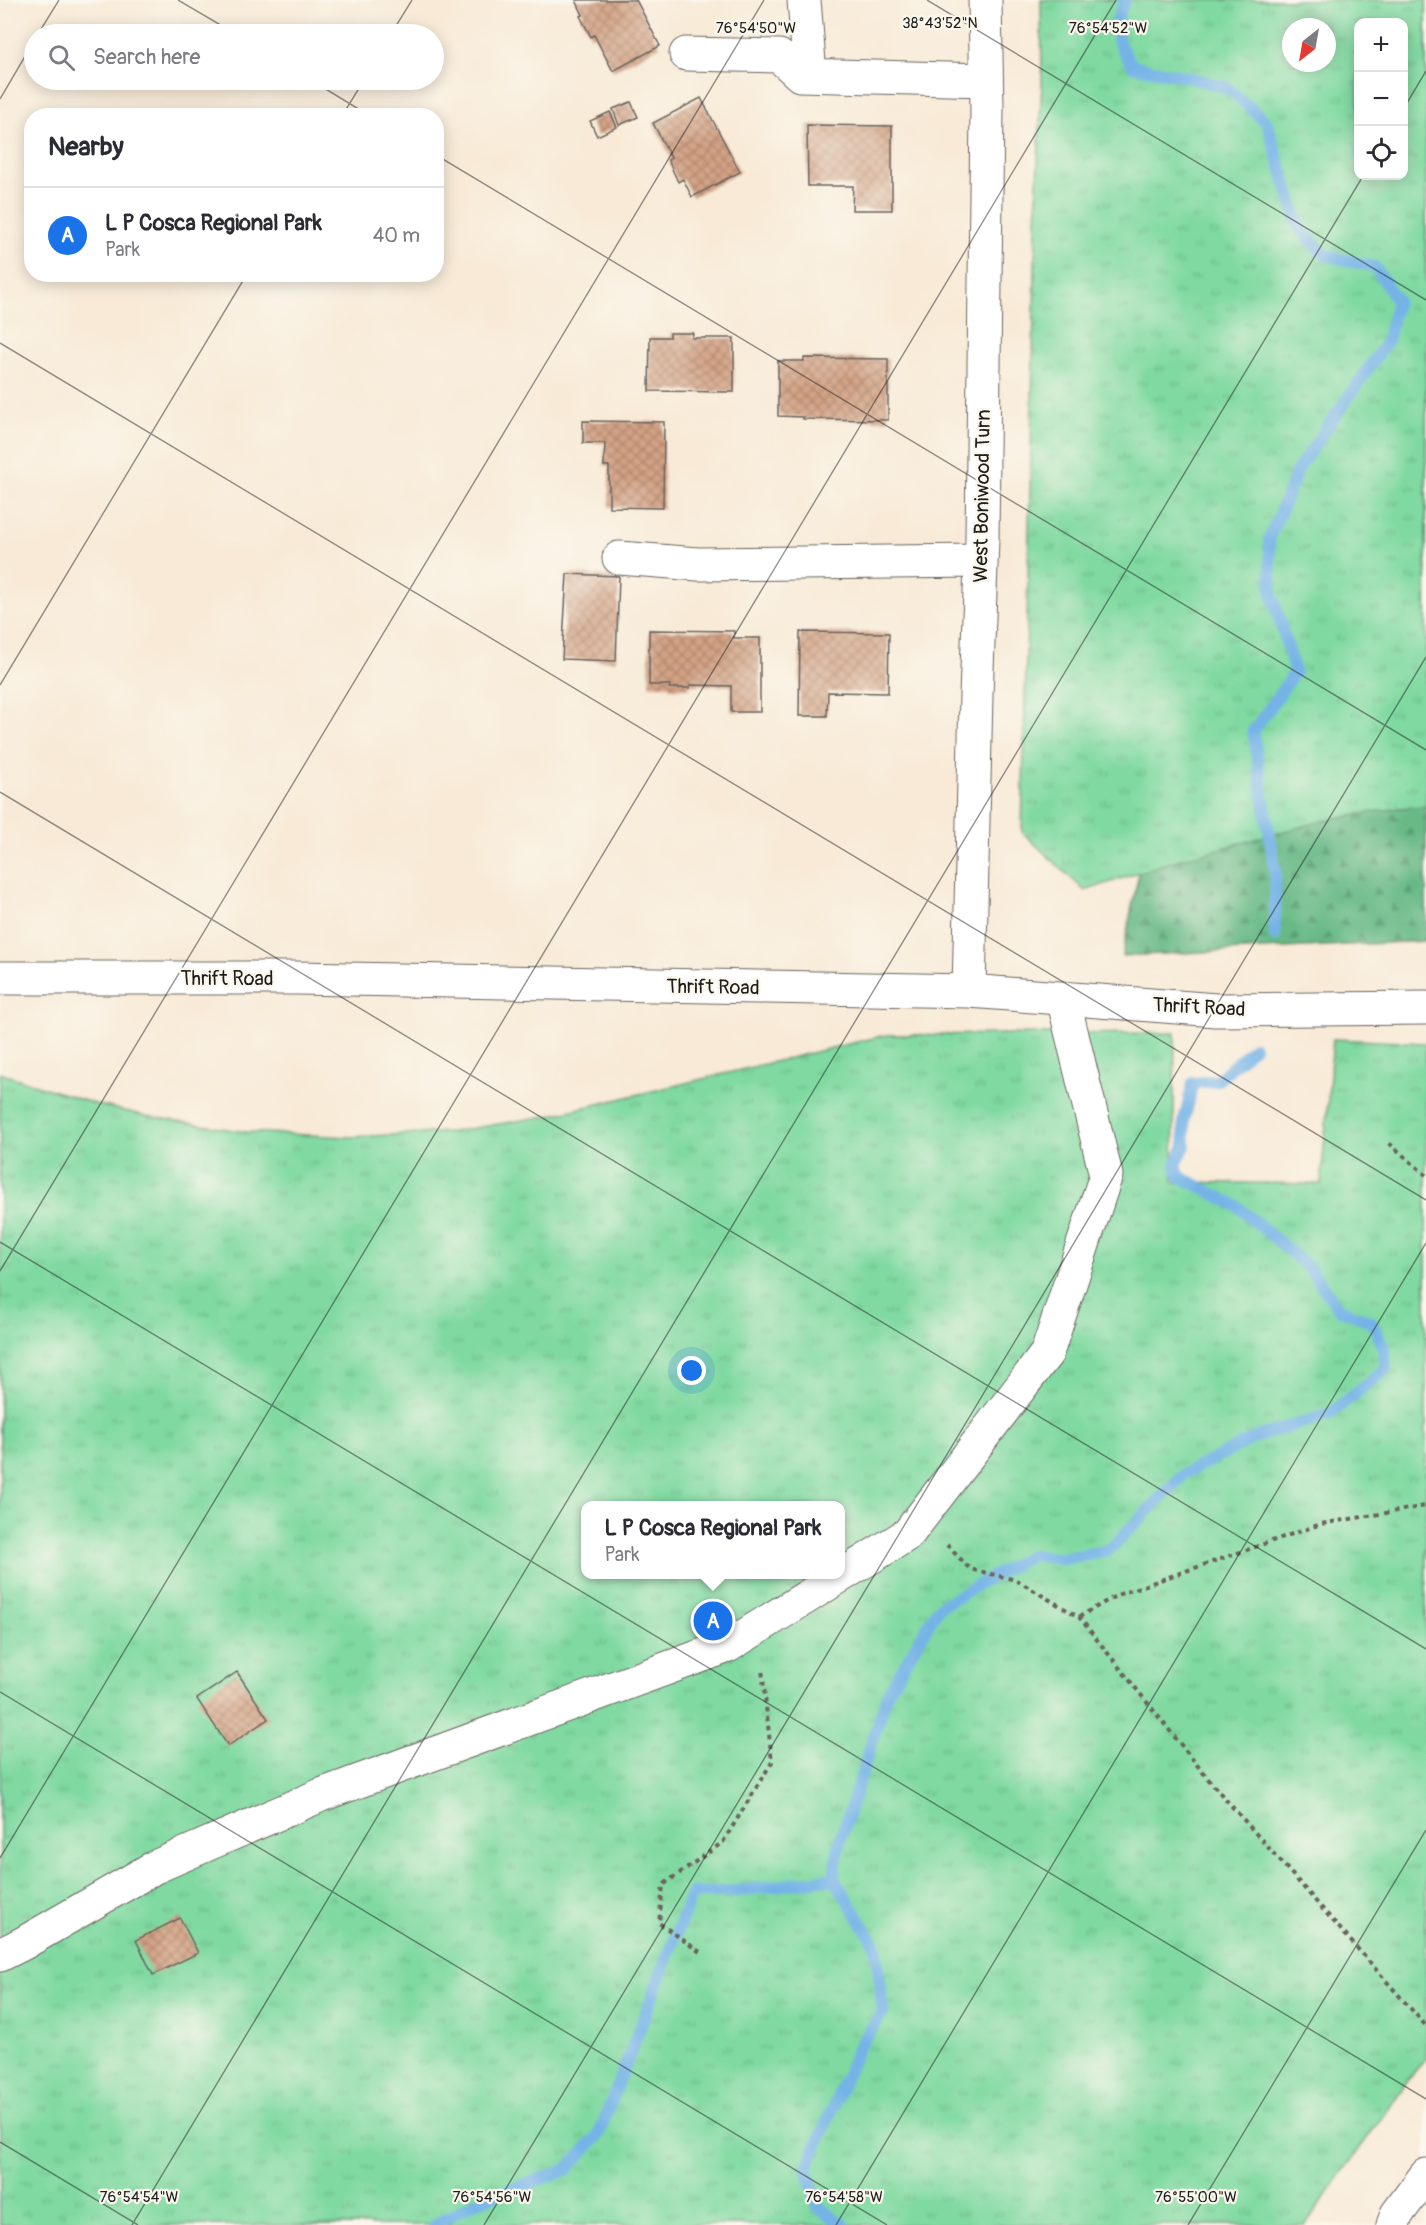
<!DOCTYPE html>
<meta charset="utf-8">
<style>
:root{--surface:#fff;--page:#f7f7f7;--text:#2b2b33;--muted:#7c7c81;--line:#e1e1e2;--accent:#1a73e8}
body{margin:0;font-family:Pangolin,sans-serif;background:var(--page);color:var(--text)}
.controls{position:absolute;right:18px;top:18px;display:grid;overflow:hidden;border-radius:12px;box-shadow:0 3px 15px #0003}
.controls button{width:54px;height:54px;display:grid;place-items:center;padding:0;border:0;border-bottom:2px solid var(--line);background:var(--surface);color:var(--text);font:30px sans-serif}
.compass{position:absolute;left:1282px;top:18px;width:54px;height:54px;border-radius:50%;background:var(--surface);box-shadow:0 3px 15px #0003;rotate:211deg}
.you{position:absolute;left:692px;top:1371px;width:21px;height:21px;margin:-15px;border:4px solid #fff;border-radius:50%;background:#1a73e8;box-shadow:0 0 0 9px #1a73e833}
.badge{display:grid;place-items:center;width:39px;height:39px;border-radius:50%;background:var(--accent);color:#fff;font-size:20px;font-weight:700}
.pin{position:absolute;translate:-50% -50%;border:3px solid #fff;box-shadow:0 2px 6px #0006}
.popup{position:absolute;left:581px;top:1501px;width:264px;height:78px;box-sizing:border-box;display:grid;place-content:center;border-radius:12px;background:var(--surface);filter:drop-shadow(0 2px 4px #0005);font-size:20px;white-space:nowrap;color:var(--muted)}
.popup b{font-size:22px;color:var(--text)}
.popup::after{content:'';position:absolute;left:50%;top:100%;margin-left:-12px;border:12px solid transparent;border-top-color:var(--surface)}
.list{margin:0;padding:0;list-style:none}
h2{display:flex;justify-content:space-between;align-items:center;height:78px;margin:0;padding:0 24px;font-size:26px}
h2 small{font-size:20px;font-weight:400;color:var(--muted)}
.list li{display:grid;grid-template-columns:39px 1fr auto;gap:18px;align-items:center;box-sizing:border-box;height:96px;padding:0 24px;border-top:2px solid var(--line)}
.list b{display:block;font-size:22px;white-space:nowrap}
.list p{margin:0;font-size:20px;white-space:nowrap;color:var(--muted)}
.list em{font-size:20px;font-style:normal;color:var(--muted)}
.icon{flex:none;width:33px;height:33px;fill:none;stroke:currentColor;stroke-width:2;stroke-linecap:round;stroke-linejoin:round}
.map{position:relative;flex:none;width:1426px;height:2225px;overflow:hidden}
.search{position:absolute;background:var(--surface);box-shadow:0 3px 15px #0003;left:24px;top:24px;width:420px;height:66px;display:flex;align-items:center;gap:15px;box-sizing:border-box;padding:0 21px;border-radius:33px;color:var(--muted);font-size:22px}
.panel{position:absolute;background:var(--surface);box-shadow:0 3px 15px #0003;left:24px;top:108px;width:420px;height:174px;border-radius:24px}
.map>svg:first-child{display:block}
</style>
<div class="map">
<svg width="1426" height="2225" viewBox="0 0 1426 2225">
<defs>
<pattern id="forest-firs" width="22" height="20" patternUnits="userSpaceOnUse" patternTransform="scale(1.5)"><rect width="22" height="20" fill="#67b986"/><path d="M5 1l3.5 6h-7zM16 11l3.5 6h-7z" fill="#599e73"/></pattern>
<pattern id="park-tufts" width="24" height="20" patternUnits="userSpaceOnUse" patternTransform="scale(1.5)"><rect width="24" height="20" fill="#7fd9a0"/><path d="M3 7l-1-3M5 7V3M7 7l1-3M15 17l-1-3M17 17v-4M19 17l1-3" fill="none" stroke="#6dba89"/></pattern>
<pattern id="building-cross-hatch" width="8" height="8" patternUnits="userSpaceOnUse" patternTransform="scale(1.5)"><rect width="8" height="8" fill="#d4a385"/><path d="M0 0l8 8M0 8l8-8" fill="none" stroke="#ab846c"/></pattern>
</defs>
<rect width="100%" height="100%" fill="#fbf7ec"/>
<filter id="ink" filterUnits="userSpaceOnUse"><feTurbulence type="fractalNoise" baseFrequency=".0167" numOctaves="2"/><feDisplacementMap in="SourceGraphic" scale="12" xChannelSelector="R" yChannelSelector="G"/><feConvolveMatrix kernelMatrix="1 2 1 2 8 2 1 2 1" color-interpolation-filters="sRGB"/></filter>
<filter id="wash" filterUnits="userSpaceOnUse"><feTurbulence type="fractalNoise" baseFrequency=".008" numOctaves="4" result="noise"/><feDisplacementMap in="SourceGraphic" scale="24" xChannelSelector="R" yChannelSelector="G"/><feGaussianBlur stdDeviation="1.35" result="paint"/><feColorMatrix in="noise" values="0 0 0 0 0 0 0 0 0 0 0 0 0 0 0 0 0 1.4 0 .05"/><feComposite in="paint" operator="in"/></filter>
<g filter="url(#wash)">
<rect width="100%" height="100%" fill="#f8ead7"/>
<path fill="url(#forest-firs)" stroke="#426a51" stroke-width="1.5" fill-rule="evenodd" d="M1426,0V941L1122,956L1303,63H1327V27ZM1358,22H1404V176H1358Z"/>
<path fill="url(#park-tufts)" stroke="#4e7a5e" stroke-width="1.5" fill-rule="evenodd" d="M1041,0H1426V806L1399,808L1330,819L1173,861L1085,891L1022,832L1037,184L1042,82ZM1358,22H1404V176H1358ZM1291,27H1327V63H1291Z
M1175,1033L1173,1182L1321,1184L1333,1039L1426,1043V2059L1415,2071L1305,2225H0V1073L95,1104L146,1116L247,1132L349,1137L451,1132L552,1115L886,1035ZM586,1506H840V1574H586Z"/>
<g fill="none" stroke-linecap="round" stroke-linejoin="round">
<path stroke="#74b3e7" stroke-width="12" d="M1125,0C1110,32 1115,39 1133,66L1192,78L1228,88L1267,123L1300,229L1325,255L1375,267L1397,301L1386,343L1298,469L1269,539L1272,594L1295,672L1253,731L1275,869V936
M834,1878L876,1946L883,2012L859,2046L807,2168L818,2207L844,2225
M434,2225L476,2202L566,2170L598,2136L692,1893L738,1891L834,1878L839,1844L888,1692L939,1607L1031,1555L1062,1559L1109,1550L1184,1474L1256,1437L1330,1414L1386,1369L1384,1348L1372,1322L1339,1309L1308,1267L1237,1206L1179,1176L1176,1164L1185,1146L1184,1121L1193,1083L1217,1081L1254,1047"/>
</g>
<g id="blocks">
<path fill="url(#building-cross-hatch)" d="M576,0H636L660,46L613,71L594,35L591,37L580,16L583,15Z
M701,98L740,172L692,197L683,179L678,182L668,160L671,158L653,123Z
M631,102L638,117L619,125L613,109Z
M610,112L617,127L597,136L590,121Z
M807,125L892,126V210H852L853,186H808Z
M670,333H693L692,338H734V392L649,391L650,337H670Z
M804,358L888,359V420L803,419V417L778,416V361H804Z
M583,421L664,422L663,508L609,507V466H604L605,443H583Z
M567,574L619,576L616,661L562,659Z
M649,630L734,631V638H760V712H731V686L690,685V688H669L670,685H649Z
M800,632L889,633L888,693L828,692L827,716H799Z
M237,1672L268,1719L228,1746L197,1699Z
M180,1918L198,1953L153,1975L136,1940Z"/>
</g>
</g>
<g filter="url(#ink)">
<use href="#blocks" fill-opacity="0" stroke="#69645d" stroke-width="1.5"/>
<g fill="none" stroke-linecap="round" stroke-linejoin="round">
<g stroke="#69645d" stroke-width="35">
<path id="minor" d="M804,0L810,75
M686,54L779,56L800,75L986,80
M619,558L698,564L981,561
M0,978H296L969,991L1216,1010L1426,1008
M969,991L976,696L982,540L987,108L985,0
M0,1955L22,1944L155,1867L321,1795L728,1646L908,1534L1047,1353L1106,1175L1063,998
M1393,2225L1397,2214L1426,2175"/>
</g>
<path stroke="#69645d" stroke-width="4" stroke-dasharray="4.5 4.5" stroke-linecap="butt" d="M1389,1143L1426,1175
M947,1545L970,1569L1016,1580L1079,1617L1213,1785L1426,2026
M1079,1617L1117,1595L1321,1524L1426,1506
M700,1952L659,1923L663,1885L723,1842L772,1762L762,1669"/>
<use href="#minor" stroke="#fff" stroke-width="33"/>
</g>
</g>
<path fill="none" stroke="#1c1c1c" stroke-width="1.5" stroke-opacity="0.45" d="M178,0L236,34M927,0L1426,300M38,34L59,0M391,34L412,0M311,80L370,116M0,99L34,41M1404,108L1426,71M342,116L364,80M436,155L1426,750M0,343L1426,1200M0,685L247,274M0,792L1426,1649M0,1242L1426,2099M0,1271L764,0M0,1692L887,2225M0,1858L1116,0M0,2142L138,2225M132,2225L1363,176M484,2225L1426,657M836,2225L1426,1243M1188,2225L1426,1830"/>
<g text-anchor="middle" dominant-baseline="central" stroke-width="4.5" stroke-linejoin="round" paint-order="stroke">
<g font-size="20" fill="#1c1c1c" stroke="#fbf7ec">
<text transform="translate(982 496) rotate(-89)">West Boniwood Turn</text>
<text x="227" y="978">Thrift Road</text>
<text transform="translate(713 987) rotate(1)">Thrift Road</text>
<text transform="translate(1199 1007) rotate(3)">Thrift Road</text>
</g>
</g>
<g font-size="15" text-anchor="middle" fill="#1c1c1c" stroke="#fbf7ec" stroke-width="4.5" stroke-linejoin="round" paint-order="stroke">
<text x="940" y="28">38°43'52"N</text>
<text x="756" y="33">76°54'50"W</text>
<text x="1108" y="33">76°54'52"W</text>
<text x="139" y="2202">76°54'54"W</text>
<text x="492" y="2202">76°54'56"W</text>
<text x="844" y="2202">76°54'58"W</text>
<text x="1196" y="2202">76°55'00"W</text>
</g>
</svg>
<div class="controls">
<button>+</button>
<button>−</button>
<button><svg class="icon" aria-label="locate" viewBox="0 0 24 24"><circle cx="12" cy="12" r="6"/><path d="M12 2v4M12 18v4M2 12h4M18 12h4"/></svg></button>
</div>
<svg class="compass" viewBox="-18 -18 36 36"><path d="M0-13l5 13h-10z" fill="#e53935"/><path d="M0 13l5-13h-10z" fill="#7c7c81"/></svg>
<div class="you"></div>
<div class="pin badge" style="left:713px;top:1621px">A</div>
<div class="popup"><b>L P Cosca Regional Park</b>Park</div>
<div class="search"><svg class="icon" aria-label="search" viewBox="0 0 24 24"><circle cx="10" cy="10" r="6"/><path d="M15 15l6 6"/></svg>Search here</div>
<section class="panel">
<h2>Nearby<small></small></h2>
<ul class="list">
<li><span class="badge">A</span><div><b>L P Cosca Regional Park</b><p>Park</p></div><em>40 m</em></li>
</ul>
</section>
</div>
